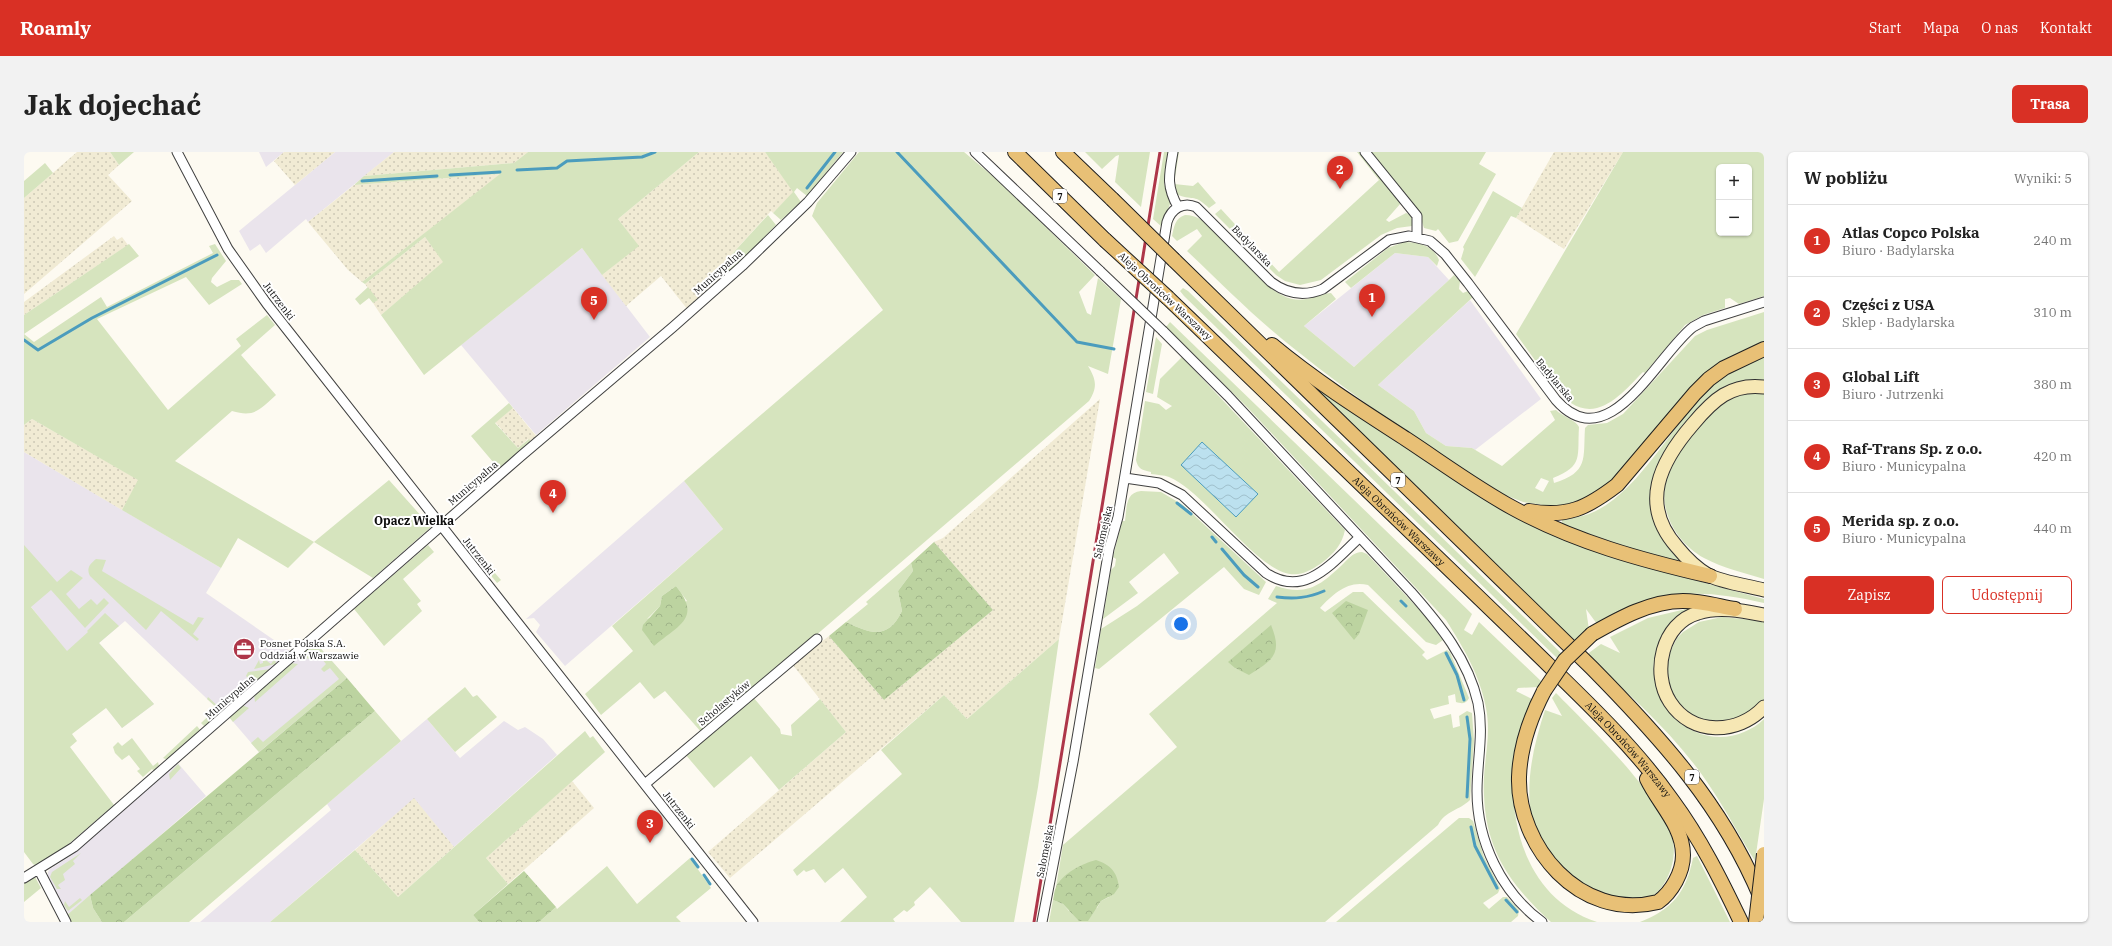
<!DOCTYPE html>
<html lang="pl">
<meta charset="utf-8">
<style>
:root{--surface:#fff;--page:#f2f2f2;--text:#222;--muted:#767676;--line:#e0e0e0;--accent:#d93025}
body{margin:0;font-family:"IBM Plex Serif",serif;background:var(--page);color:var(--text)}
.controls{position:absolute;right:12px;top:12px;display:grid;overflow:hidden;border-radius:6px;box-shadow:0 1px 3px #0004}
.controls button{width:36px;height:36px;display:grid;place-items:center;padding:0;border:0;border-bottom:1px solid var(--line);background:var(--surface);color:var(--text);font:20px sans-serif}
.you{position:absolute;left:1157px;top:472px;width:14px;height:14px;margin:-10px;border:3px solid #fff;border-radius:50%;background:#1a73e8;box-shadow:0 0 0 6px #1a73e833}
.badge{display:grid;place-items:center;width:26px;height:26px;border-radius:50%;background:var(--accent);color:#fff;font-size:13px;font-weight:700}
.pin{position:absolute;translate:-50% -33px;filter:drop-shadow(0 1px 2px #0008)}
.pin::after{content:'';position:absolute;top:21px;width:14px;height:12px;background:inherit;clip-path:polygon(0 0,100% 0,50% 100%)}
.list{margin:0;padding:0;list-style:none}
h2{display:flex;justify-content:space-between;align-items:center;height:52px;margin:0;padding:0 16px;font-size:17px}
h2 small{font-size:13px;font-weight:400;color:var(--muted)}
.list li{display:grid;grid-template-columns:26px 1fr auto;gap:12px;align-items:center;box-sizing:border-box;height:72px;padding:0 16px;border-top:1px solid var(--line)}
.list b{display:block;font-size:15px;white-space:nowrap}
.list p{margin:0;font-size:13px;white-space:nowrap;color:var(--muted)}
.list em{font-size:13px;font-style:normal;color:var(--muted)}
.actions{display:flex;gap:8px;padding:12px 16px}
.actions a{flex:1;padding:9px 0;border:1px solid var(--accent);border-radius:6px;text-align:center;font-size:14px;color:var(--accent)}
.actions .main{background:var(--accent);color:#fff}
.map{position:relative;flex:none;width:1740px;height:770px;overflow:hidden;border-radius:6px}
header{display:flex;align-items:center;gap:24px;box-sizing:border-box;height:56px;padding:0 20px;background:var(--accent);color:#fff}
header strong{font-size:19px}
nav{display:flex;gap:22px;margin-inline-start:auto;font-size:14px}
.intro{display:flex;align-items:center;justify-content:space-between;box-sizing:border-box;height:96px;padding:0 24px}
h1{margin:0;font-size:28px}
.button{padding:10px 18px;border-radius:6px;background:var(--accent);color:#fff;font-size:14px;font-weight:700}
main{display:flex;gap:24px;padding:0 24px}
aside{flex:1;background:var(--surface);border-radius:6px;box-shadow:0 1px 3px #0004}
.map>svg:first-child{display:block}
</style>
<header>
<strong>Roamly</strong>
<nav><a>Start</a><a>Mapa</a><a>O nas</a><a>Kontakt</a></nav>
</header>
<div class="intro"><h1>Jak dojechać</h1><a class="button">Trasa</a></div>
<main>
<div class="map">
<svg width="1740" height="770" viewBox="0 0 1740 770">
<defs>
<pattern id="farmland-dots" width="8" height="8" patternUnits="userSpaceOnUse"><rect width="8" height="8" fill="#f1ebd4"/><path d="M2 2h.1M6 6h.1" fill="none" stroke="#cdc8b5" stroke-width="1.8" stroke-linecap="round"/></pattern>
<pattern id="forest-crowns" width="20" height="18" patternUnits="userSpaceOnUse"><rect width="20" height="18" fill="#bcd3a0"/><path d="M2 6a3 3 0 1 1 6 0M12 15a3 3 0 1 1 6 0" fill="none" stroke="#a0b489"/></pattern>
<pattern id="water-waves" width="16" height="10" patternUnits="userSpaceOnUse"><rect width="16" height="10" fill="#bce1ef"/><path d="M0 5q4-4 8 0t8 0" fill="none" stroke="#a0c0cc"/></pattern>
</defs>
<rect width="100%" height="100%" fill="#fdfaf1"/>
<path fill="#eae4ec" d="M235,0H260L242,15Z
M311,0H370L284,70L282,67L242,101L236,92L226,99L215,79Z
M558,96L626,185L512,283L437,193Z
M1371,101L1404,105L1425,128L1330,215L1280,174Z
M1446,148L1517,247L1451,298L1448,296L1422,294L1402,281L1390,259L1354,233Z
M0,300L197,416L182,441L266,499L198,561L101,469L75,491L130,552L98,576L40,496L0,446Z
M660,329L699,377L541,514L512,480L516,473L510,466L502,467Z
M291,490L323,526L235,600L205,565Z
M403,567L436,606L480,569L494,578L501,575L519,587L533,603L430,695L390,647L246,770H176L307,658L303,652Z
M153,610L182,644L45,762L24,728V720L26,717L48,703Z"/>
<path fill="url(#farmland-dots)" d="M53,0H86L95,13L84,23L108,49L0,142V46Z
M260,0H311L271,33L250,9Z
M370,0H504L490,11L340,24Z
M675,0H741L770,40L749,61L747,59L699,112L706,121L664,158L637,124L602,154L578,123L614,94L594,67Z
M1530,0H1599L1540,97L1492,66Z
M477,22L338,130L324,118L284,70L330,33Z
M90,84L93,88L98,85L104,93L0,163V150Z
M401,85L420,110L357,163L349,151L353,148L341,132Z
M1076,247L1035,487L943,567L920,543L706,726L684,700L822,580L768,512L805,484L860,548L969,458L910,390L919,386Z
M489,256L513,285L507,290L504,287L494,296L471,270Z
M8,267L115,328L98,358L0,300V273Z
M548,629L570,656L484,732L462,706Z
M390,646L430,695L374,745L331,698Z"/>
<path fill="#d6e4be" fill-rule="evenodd" d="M86,0H110L95,13Z
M504,0H675L594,67L615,94L578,123L558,96L400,223L357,163L419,110L401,85L341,132L338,130L476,22L330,33L340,24L490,11Z
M741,0H819L783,44L773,36L770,40L777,50L757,68L749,61L769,40Z
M835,0H940L971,26L1071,123L1055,140L1063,161L1067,163L1074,126L1097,147L1084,222L1064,214C1072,227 1074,235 1065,249L678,581L641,539L630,547L616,530L577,563L561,542L609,499L588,474L699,377L660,329L859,158L788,64L793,51ZM652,434L663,449L623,467L636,454L638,444Z
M1061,0H1126L1117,55L1091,30L1095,3L1092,4L1078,17Z
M1140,0H1145L1140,32L1147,49L1138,75L1129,67Z
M1152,0H1155L1150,32L1169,34L1174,30L1192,51L1185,56C1171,43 1172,48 1157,44C1142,39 1150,11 1152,0Z
M1333,0H1336L1377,51L1362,68L1365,70L1382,61L1387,63L1389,72L1388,74L1373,76L1357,83L1297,128L1276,133L1261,129L1252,123L1191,62L1197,57L1255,120L1355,28Z
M1346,0H1462L1455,12L1472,22L1434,89L1425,91L1414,77L1412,79L1400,76L1395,61Z
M1599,0H1740V144L1715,152L1706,146L1701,147V156L1679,163L1661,173L1621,221L1619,220C1600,239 1576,270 1547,251C1540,247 1535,239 1530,233L1534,230L1531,226L1526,229L1492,182ZM1695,15H1725V81H1695Z
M21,11L29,21L0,46V29Z
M1469,39L1498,56L1492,66L1487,64L1451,125L1437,107L1440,97L1439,95Z
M744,63L752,73L706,121L698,113Z
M1161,63C1196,62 1228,137 1268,147C1284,150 1292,142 1307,141L1312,147L1280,174L1330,215L1425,128L1430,123L1436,129L1435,137L1439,141L1444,139L1449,145L1354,233L1390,259L1402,281L1422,294L1448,296L1478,314L1531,268L1526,259L1532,258C1538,264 1552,268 1555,275C1553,304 1560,314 1529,326L1530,331C1565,320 1559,307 1561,276L1564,273L1583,271L1599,262L1671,184L1683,178L1740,160V189L1697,209L1674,228L1593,325L1573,341L1540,356L1499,350L1481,343C1407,298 1335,249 1268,195C1231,166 1197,131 1163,99L1178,84L1173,77L1153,89L1148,84C1150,75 1151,66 1161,63ZM1517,326L1525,329L1519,340L1511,336Z
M1380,90C1394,90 1409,93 1415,108L1413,114L1404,105L1371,101L1327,136L1321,130L1364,96Z
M105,92L115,104L0,182L10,190L77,145L83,155L189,101L185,94L191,92L202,109L188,126L187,130L193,135L207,128H215L218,132L185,153L162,125L73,167L144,258L217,194L212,187L243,163L251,173L217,203L252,243C236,257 231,266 208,259L151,309L290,390L365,328L407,375L349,426L290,390L264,416L214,386L197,416L98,358L114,328L8,267L0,273V163Z
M344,135L354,148L349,151L345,146L336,153L331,147Z
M1159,136L1164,139L1538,502L1534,507L1160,144L1156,139Z
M1146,170L1448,462L1440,478L1448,483L1455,470L1518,530L1515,535L1494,536L1492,539L1508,547C1501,563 1495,579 1492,596C1481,665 1500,746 1573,770H1527C1487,733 1462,700 1460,643C1458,613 1468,586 1462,556C1456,523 1439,495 1422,468L1223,255L1142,175Z
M1132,185L1138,192L1129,242L1122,240Z
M1740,204V228L1720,229L1709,232L1675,257L1628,347L1661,411L1607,397L1538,372V368C1547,366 1556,365 1565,362C1614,343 1647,273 1685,237C1701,222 1720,214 1740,204Z
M1158,205L1321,378C1318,393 1310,401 1299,410C1292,415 1283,421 1274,422C1237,428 1183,340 1145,325C1140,323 1133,323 1127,322V320C1118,318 1114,317 1112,308L1121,249L1135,252L1142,258L1148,254L1133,245L1136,227Z
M1289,232L1454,343L1604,410L1740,447V451C1674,436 1633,437 1573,472L1562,457L1565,478L1551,489L1288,237L1287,233Z
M1740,240V427C1720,421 1699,416 1680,406C1651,390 1633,356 1643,325C1648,308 1659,294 1670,281C1694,252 1701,242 1740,240Z
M485,251L489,256L471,271L494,296L505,287L507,290L475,317L447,284Z
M1117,339L1137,340L1159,353L1242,430L1235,443L1220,437L1200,415L1075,517L1071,516L1077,477L1113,454L1155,421L1140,401L1105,430L1114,441L1079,467L1087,418L1091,414L1092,407L1089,405L1098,369H1101C1103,355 1101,341 1117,339Z
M0,393L33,430L47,418L59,426L42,442L55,457L67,447L73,453L80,446L85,451L61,476L27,438L7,455L43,499L64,480L63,479L81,461L95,474L75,491L130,552L98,576L82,556L48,582L53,589L46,595L90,653L40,696L13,714L9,712L0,700Z
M404,393L410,400L379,427L397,449L393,452L398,459L360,494L330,457Z
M1338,400L1343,402L1401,464L1419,488L1412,493L1402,490L1344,433C1324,428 1309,442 1296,456L1301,460L1329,440H1339L1401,500L1398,503L1403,508L1423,498L1426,500L1445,546C1442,552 1438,552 1432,550L1431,542L1424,544L1425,552L1406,557L1410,567L1427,562L1429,576L1436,574L1435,564L1443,559L1448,561L1450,589L1446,648C1436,658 1421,659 1414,673L1301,770H1025L1029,748L1039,752L1045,759L1073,756L1077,749L1085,745L1045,721L1032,735L1039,693L1153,595L1125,562L1253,451L1244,447L1252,434C1284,445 1298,432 1320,411C1326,405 1330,400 1338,400ZM1252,498L1216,518L1211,516Z
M72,407L82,408L78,419L169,473L174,465L180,466L169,482L175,487L173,489L137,459L122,478L66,424C62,416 66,412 72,407Z
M887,411L889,419L874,439L878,459C864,488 847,482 822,470L844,452L842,450Z
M463,412L477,428L473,431L464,420Z
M1662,457L1666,459C1656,469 1643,480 1635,493C1630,501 1629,513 1630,522C1632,565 1679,598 1720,580C1727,577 1734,573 1740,567V647L1731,709C1716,685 1703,660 1687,636C1654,585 1607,544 1562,503L1577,492L1596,501L1586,485L1624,466Z
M1698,465L1740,469V547L1733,556L1719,566L1690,572L1661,560L1646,540L1642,520L1645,502L1653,486L1659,480L1675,470Z
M1035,487L1014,635L990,770H937L906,735L890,750L891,753L883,760L880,758L869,767L871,770H816L843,745L819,716L801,731L790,717L782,720L780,718L773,724L769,718L878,622L857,598L920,543L943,567Z
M291,490L323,526L235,600L227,591L234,585L239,590L315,527L306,516L300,520L297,517L302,512L293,501L286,507L281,506L280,499Z
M239,506L247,512L251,506L252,512L230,517L235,508L236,512L239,511Z
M267,511L274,512L231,550L230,542Z
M247,517L229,532L222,524L224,520Z
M441,535L449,545L453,543L473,565L431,600L403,567Z
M1532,541C1565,575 1638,643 1649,689C1653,709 1643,737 1624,747C1618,751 1607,751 1601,752C1588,754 1577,756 1565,750C1552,743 1545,731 1536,720C1530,711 1519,701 1515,691C1497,647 1507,601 1521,558L1538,564L1528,546Z
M184,545L199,559L181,575L177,571L193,556L183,547Z
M729,545L756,577L757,582L768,584L767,573L796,547L822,580L755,638L727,604L690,636L661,602Z
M218,553L225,556L209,570L205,565Z
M351,559L377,589L165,770H100Z
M173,574L177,579L144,608L139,606Z
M561,579L566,586L569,584L581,600L462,706L484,732L449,763L455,770H246L331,698L374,745Z
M108,586L129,614L134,610L135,614L130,619L128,617L119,625L113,619L116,617L105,603L98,608L91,601L89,595L94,590L98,594Z
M154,612L157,616L146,628L145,622Z
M1435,666H1445L1449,669L1460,705L1476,736L1474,741L1459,751L1465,757L1479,745H1483L1495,758L1494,764L1487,770H1312Z
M57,701L49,709L51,712L39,722L41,728L34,733L37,737H33L26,725L28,720Z
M1673,704L1706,770H1616C1649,757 1662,740 1669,706Z
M666,706L687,736L652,765L657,770H515L532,755L533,757L583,714L613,752Z
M11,725L17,736L0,750V731L5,727Z
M66,743L69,756L78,770H45L42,764Z
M56,746L58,748L44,759L40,753L41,749L45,755Z"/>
<path fill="url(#forest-crowns)" d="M910,390L969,458L860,548L805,484L822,470C847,482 864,488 878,459L874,439L889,419L887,411Z
M652,434C678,466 655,473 630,494L618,478L619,473L636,454L638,444Z
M1322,449L1344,458L1335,482L1330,488L1308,461Z
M1247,473C1259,502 1249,508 1225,523L1211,516L1204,510Z
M323,526L351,559L100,770H78L69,756L66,743Z
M1072,708C1087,713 1093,720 1095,735L1090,742L1077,749L1064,769H1055L1039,752L1029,748C1030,744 1030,739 1032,735C1038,722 1059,711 1072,708Z
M500,719L532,755L515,770H455L449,763Z"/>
<path fill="url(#water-waves)" stroke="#4b9cbd" d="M1178,290L1234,342L1212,365L1157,313Z"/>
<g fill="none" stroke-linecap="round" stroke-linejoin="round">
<path stroke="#4b9cbd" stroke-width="3" d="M873,0L1053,190L1090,197
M493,18L533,16L543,9L618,5L631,0
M426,23L476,20
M338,29L413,24
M783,36L811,0
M0,188L14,198L68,166L193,103
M1153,351L1167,362
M1188,385L1192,390
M1198,397L1220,423L1234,435
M1253,445C1271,447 1284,446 1300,439
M1377,449L1382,454
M1422,501L1433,523L1440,548
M1443,645L1446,587L1443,565
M1447,675L1451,694L1473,736
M668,707L674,715
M680,723L686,732
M1482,748L1493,760"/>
<g stroke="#414141" stroke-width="11">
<path id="minor" d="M153,0L204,97L243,152L729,770
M951,0L1076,119
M1149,0C1145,23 1142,34 1154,55
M1341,0L1393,64V84
M1139,179L1204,244L1387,440C1416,473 1444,507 1454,551C1460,581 1453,609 1453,639C1453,689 1477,740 1518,770
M1101,326L1135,331L1158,343L1242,421C1281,447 1309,410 1335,386
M621,632L793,487
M15,718L42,770
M0,726L50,695L497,304L649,175L718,114L784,50L827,0
M1018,770L1049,610L1085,397L1094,365L1143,70C1147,57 1159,49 1172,55L1247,130C1263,142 1280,145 1299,137L1365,88L1385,84L1406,89L1421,102L1444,131L1532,248C1585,308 1633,203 1669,175L1680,169L1740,150"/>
</g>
<g stroke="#303030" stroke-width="15">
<path id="secondary" d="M1740,235C1707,231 1689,248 1669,272C1636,310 1615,352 1653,395C1662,406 1672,416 1684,423C1697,430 1725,434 1740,438
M1740,463C1719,459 1695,454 1674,461C1638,471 1627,521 1646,550C1668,584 1714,583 1740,555"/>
</g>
<g stroke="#1f1f1f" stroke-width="16">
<g id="primary">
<path d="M991,0L1081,88"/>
<path d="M1039,0L1088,47"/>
<path d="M1150,108L1568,516C1637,586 1699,654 1737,746"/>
<path id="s1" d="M1144,146L1503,492C1553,541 1607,590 1648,648C1676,686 1697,728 1717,770"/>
<path d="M1248,193C1290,228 1337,258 1382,287C1417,310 1452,336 1489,356C1551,390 1617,408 1686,424"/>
<path d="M1505,359C1543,366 1563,356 1593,333L1671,241L1685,227L1700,216L1740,197"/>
<path d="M1568,482C1596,466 1627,449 1659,449C1676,449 1694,454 1711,457"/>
<path d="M1520,539C1506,566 1496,594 1495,625C1493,693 1555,770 1634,750C1648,740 1659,720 1659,703C1659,674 1635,652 1623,627"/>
</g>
</g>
<use href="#minor" stroke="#fff" stroke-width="9"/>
<use href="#secondary" stroke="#f6e7b4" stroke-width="13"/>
<use href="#primary" stroke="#e8c076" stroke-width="14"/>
<path stroke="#ae3649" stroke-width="3" d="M1010,770L1136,0"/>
<g stroke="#414141" stroke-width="11" stroke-linecap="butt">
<path id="minor-bridge" d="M1076,119L1139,179"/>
</g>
<g stroke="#1f1f1f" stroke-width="16" stroke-linecap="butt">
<path id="primary-bridge" d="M1088,47L1150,108
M1081,88L1144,146
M1520,539L1541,508L1568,482
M1732,770L1740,702"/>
</g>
<use href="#minor-bridge" stroke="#fff" stroke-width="9"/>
<use href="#primary-bridge" stroke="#e8c076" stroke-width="14"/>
</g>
<defs>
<g id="office-disc" transform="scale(1.15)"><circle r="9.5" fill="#ae3649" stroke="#fff"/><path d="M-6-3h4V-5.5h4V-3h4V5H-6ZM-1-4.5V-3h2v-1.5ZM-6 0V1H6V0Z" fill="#fff"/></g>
</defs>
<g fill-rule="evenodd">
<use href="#office-disc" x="220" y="497"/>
</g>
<g text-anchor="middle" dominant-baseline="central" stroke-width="4" stroke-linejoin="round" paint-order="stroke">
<g fill="#fff" stroke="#565656" stroke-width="1">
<rect x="1029" y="37" width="14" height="14" rx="3"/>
<rect x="1367" y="321" width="14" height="14" rx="3"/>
<rect x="1661" y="618" width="14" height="14" rx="3"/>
</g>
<g font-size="9" font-weight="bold" fill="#0e0e0e">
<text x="1036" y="44">7</text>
<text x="1374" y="328">7</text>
<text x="1668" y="625">7</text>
</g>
<g font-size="10" fill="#0e0e0e" stroke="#fff">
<text transform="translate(1228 94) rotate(46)">Badylarska</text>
<text transform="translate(694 120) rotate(-42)">Municypalna</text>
<text transform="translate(1141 144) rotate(43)">Aleja Obrońców Warszawy</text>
<text transform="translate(255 149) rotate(53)">Jutrzenki</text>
<text transform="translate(1531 228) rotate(50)">Badylarska</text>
<text transform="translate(449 331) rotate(-41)">Municypalna</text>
<text stroke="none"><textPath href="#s1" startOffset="321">Aleja Obrońców Warszawy</textPath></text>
<text transform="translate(1079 380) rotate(-77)">Salomejska</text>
<text transform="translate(455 404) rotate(52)">Jutrzenki</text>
<text transform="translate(206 545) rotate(-41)">Municypalna</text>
<text transform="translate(700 551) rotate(-40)">Scholastyków</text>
<text stroke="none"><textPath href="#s1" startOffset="645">Aleja Obrońców Warszawy</textPath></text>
<text transform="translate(655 658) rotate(52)">Jutrzenki</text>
<text transform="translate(1021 699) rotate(-79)">Salomejska</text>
</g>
<g font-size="10" fill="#0e0e0e" stroke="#fff" text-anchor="start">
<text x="236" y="491">Posnet Polska S.A.<tspan x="236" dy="12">Oddział w Warszawie</tspan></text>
</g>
<g font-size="12" font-weight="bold" fill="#0e0e0e" stroke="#fff">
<text x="390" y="368">Opacz Wielka</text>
</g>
</g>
</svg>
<div class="controls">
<button>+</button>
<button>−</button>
</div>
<div class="you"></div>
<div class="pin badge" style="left:1348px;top:165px">1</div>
<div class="pin badge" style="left:1316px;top:37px">2</div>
<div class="pin badge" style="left:626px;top:691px">3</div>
<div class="pin badge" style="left:529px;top:361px">4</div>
<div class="pin badge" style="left:570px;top:168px">5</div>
</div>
<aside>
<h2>W pobliżu<small>Wyniki: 5</small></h2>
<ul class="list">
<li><span class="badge">1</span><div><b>Atlas Copco Polska</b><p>Biuro · Badylarska</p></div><em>240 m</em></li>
<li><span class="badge">2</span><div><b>Części z USA</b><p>Sklep · Badylarska</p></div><em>310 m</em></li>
<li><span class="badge">3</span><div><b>Global Lift</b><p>Biuro · Jutrzenki</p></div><em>380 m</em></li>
<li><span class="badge">4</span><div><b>Raf-Trans Sp. z o.o.</b><p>Biuro · Municypalna</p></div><em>420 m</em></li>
<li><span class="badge">5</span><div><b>Merida sp. z o.o.</b><p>Biuro · Municypalna</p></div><em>440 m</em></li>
</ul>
<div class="actions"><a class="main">Zapisz</a><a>Udostępnij</a></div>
</aside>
</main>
